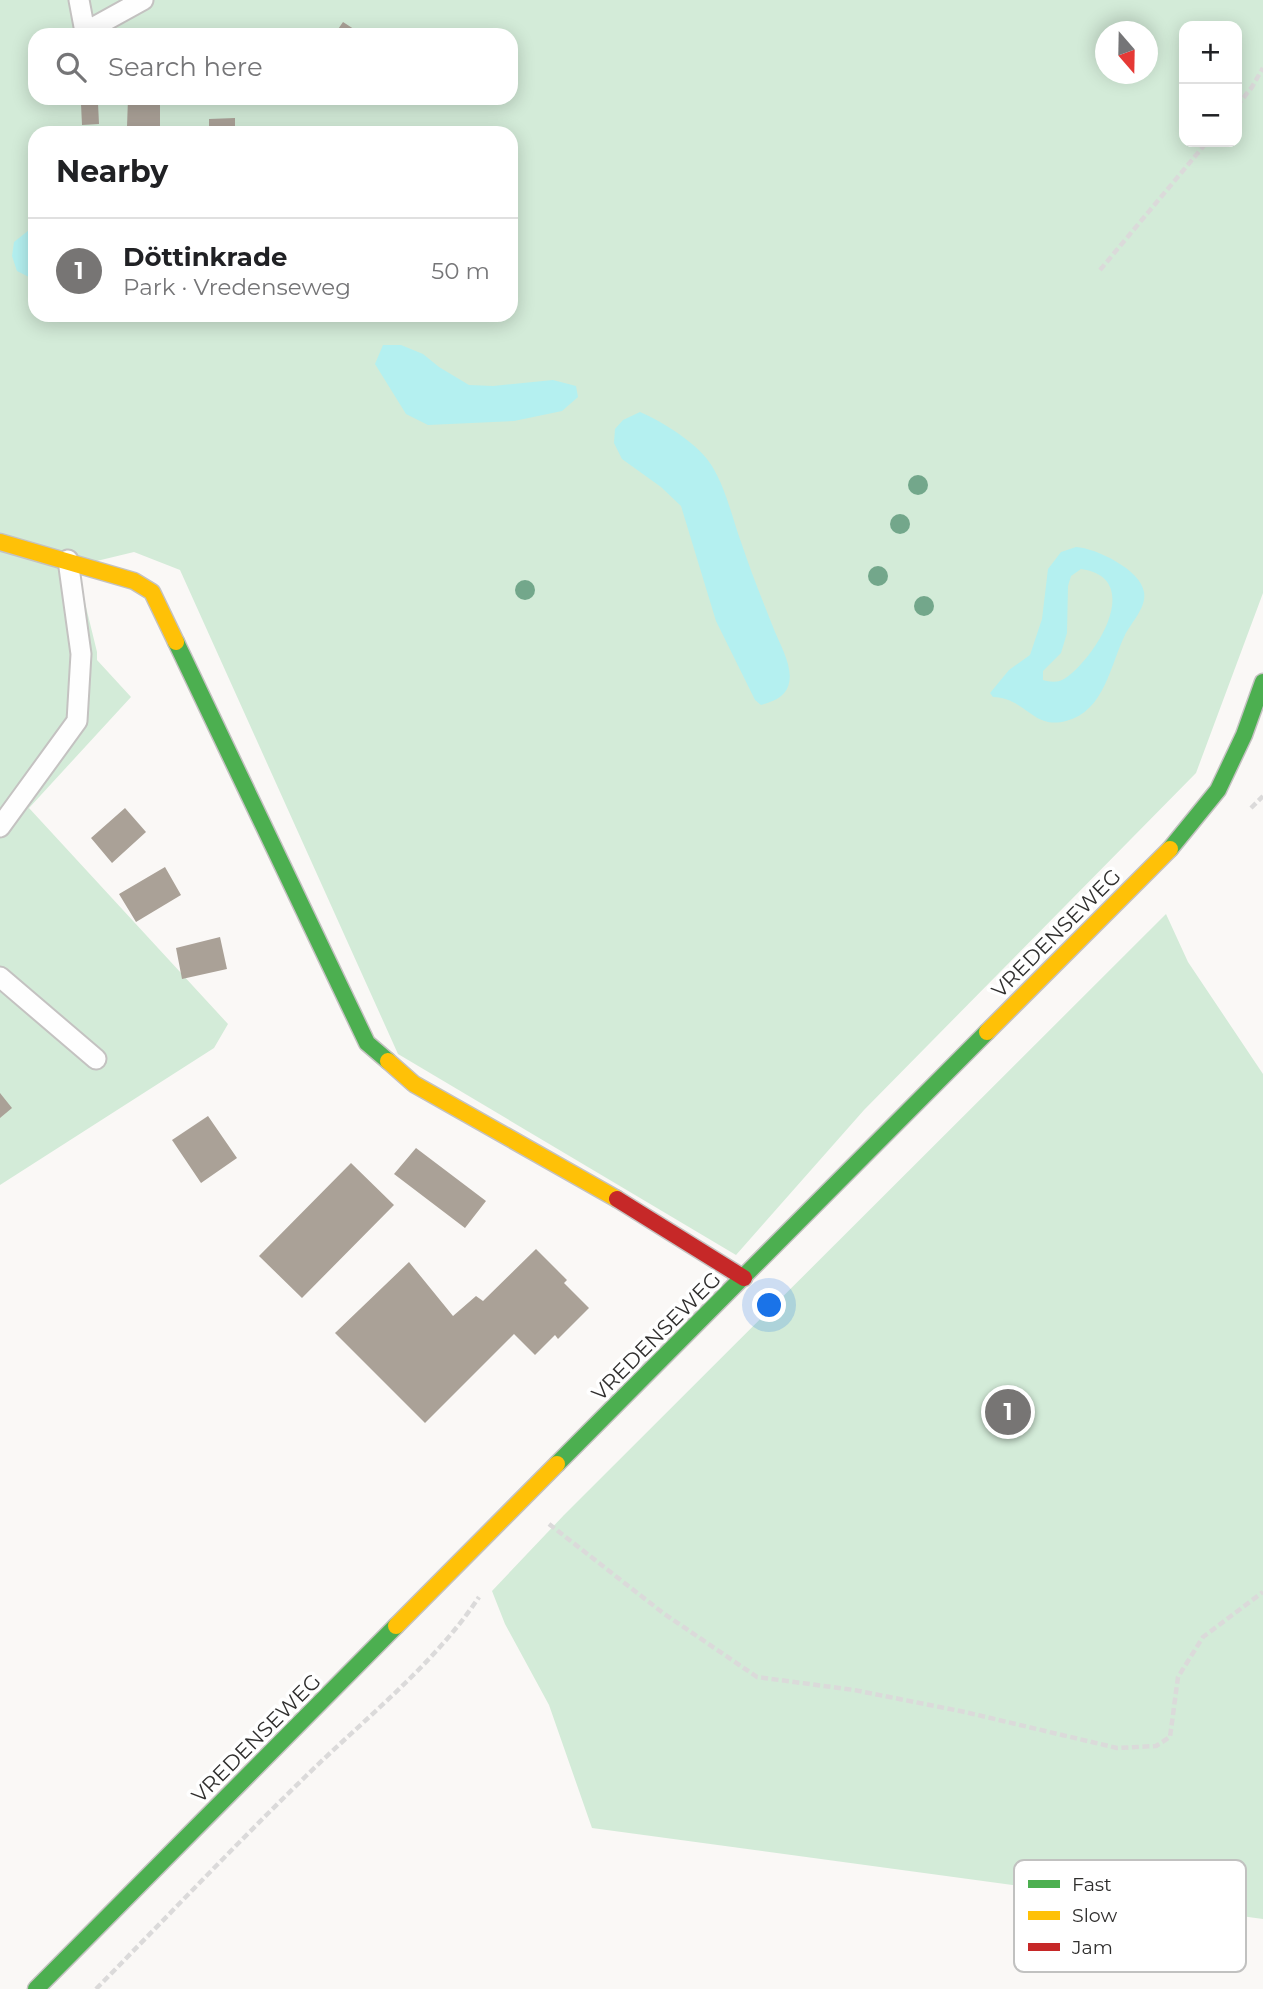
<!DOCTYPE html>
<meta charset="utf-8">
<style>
:root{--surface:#fff;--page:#f6f6f6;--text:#202124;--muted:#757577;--line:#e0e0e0;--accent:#777574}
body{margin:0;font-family:Montserrat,sans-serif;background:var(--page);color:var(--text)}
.controls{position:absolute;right:21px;top:21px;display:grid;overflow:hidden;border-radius:14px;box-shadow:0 4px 18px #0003}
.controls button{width:63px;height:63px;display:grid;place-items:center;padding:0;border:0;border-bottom:2px solid var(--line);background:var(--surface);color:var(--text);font:35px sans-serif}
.compass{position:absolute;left:1095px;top:21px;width:63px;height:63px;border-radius:50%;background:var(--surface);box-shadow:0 4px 18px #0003;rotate:160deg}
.you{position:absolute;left:770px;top:1306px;width:24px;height:24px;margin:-18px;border:5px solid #fff;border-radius:50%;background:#1a73e8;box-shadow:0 0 0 10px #1a73e833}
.badge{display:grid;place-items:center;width:46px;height:46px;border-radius:50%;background:var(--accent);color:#fff;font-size:23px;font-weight:700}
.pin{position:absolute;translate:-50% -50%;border:4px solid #fff;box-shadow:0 2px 7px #0006}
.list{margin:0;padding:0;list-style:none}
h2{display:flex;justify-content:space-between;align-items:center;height:91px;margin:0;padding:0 28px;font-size:30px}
h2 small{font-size:23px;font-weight:400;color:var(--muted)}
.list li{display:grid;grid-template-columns:46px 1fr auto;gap:21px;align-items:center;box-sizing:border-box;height:105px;padding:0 28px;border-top:2px solid var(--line)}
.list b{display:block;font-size:26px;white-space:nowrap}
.list p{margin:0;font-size:23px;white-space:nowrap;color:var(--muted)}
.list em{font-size:23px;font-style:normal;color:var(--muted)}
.icon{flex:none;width:38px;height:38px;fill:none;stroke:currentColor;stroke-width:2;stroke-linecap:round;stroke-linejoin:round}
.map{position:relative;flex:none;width:1263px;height:1989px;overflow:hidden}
.search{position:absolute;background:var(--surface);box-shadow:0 4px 18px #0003;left:28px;top:28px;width:490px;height:77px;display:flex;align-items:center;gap:18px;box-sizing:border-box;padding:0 24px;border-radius:21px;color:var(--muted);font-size:26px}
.panel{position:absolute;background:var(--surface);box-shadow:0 4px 18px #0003;left:28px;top:126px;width:490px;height:196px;border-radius:21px}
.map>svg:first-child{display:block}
</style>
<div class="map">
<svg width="1263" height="1989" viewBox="0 0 1263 1989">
<rect width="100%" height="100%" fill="#faf8f6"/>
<path fill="#d3ebd8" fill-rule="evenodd" d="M0,0H1263V593L1196,773L864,1110L736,1255L398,1054L180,570L134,552L76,566L97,652V660L131,697L29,808L228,1024L214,1048L0,1185ZM1184,26H1237V142H1184ZM1106,32H1148V74H1106ZM35,35H511V98H35ZM35,133H511V315H35Z
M1166,914L1188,962L1263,1074V1919L592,1828L549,1705L505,1624L492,1591L564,1515Z"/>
<path fill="#b4f0f0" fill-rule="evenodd" d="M35,229V280L17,271L12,256L14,242L29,230Z
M383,345H401L423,354L439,367L469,385L493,386L553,380L576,386L578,397L562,411L514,421L428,425L406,414L375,364Z
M640,412C663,422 699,444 712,466C726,489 732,517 741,542C751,572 763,602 775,632C781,646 793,668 789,683C786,697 774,701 761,705L755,700L716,621L681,506L661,487L622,459L614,443L615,429L623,420Z
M1076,547C1096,548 1141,570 1144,592C1147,607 1131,623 1125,635C1110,665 1105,711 1066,721C1033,730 1026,698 993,697L990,693L1009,670L1030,655L1042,619L1048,569L1061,552ZM1081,569C1146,578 1095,659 1064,679C1057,683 1050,682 1043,680V671L1061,653L1067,633L1068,586L1071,576Z"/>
<path fill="#aaa197" d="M343,22L363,35H334Z
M128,98H160V127H127Z
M98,103L99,124L82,125L81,104Z
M235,118V133H209V119Z
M125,808L146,832L112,863L91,838Z
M165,867L181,895L136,922L119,894Z
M220,937L227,969L182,979L176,948Z
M0,1093L12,1108L0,1118Z
M208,1116L237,1158L201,1183L172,1140Z
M416,1148L486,1201L465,1228L394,1174Z
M351,1163L394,1205L302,1298L259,1256Z
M536,1249L567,1280L564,1283L589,1308L558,1339L555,1335L535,1355L514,1334L425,1423L335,1333L409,1262L453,1316L476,1296L483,1301Z"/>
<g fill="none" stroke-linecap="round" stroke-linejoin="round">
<g stroke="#c4c2c1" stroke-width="23">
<path id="lane" d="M79,0L85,32
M85,35V32L143,0
M0,827L77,721L81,654L68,560
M0,977L96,1059"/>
</g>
<g stroke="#c4c2c1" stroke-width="19">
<path id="fast" d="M176,642L367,1043L388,1061
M1170,849L1218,790L1244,735L1263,682
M557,1464L987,1032
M36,1989L396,1626"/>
</g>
<g stroke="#c4c2c1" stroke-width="19">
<path id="slow" d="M0,542L134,581L152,592L176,642
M987,1032L1170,849
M388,1061L414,1084L617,1199
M396,1626L557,1464"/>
</g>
<g stroke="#c4c2c1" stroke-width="19">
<path id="jam" d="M617,1199L744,1278"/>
</g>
<path stroke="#dbdada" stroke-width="4.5" stroke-dasharray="7 3.5" stroke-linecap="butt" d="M1237,106L1252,87L1263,68
M1100,270L1207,142
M1251,808L1263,796
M549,1524L663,1613L757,1677L854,1690L965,1712L1117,1748L1156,1746L1170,1737L1178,1677L1203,1637L1263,1592
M96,1989C166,1918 234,1846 305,1777C363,1720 434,1665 479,1597"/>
<use href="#lane" stroke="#fefefe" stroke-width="19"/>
<use href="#fast" stroke="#4caf50" stroke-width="16"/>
<use href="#slow" stroke="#ffc107" stroke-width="16"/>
<use href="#jam" stroke="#c62828" stroke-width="16"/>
</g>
<g fill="#73a78b">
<circle cx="918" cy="485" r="10"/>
<circle cx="900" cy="524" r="10"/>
<circle cx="878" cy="576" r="10"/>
<circle cx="525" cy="590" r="10"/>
<circle cx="924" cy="606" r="10"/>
</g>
<g text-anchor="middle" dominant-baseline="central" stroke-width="7" stroke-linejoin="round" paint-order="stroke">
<g font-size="21" fill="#302f2e" stroke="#fff">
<text transform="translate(1056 933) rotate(-45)">VREDENSEWEG</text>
<text transform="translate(656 1336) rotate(-45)">VREDENSEWEG</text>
<text transform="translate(256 1738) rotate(-45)">VREDENSEWEG</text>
</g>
</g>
<rect x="1014" y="1860" width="232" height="112" rx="10" fill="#fff" stroke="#c1c1c0" stroke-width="2"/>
<rect x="1028" y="1880" width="32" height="8" fill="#4caf50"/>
<rect x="1028" y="1911" width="32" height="9" fill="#ffc107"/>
<rect x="1028" y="1943" width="32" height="8" fill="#c62828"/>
<g font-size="19" fill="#302f2e">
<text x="1072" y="1891">Fast</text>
<text x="1072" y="1922">Slow</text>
<text x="1072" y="1954">Jam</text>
</g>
</svg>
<div class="controls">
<button>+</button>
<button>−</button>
</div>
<svg class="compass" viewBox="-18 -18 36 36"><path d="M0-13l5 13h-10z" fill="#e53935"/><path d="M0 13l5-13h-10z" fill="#757577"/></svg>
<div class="you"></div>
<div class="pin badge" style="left:1008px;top:1412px">1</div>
<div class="search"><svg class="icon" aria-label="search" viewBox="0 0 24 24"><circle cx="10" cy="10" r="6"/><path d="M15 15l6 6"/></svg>Search here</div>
<section class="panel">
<h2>Nearby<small></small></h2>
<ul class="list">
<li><span class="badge">1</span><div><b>Döttinkrade</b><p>Park · Vredenseweg</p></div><em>50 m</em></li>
</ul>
</section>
</div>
